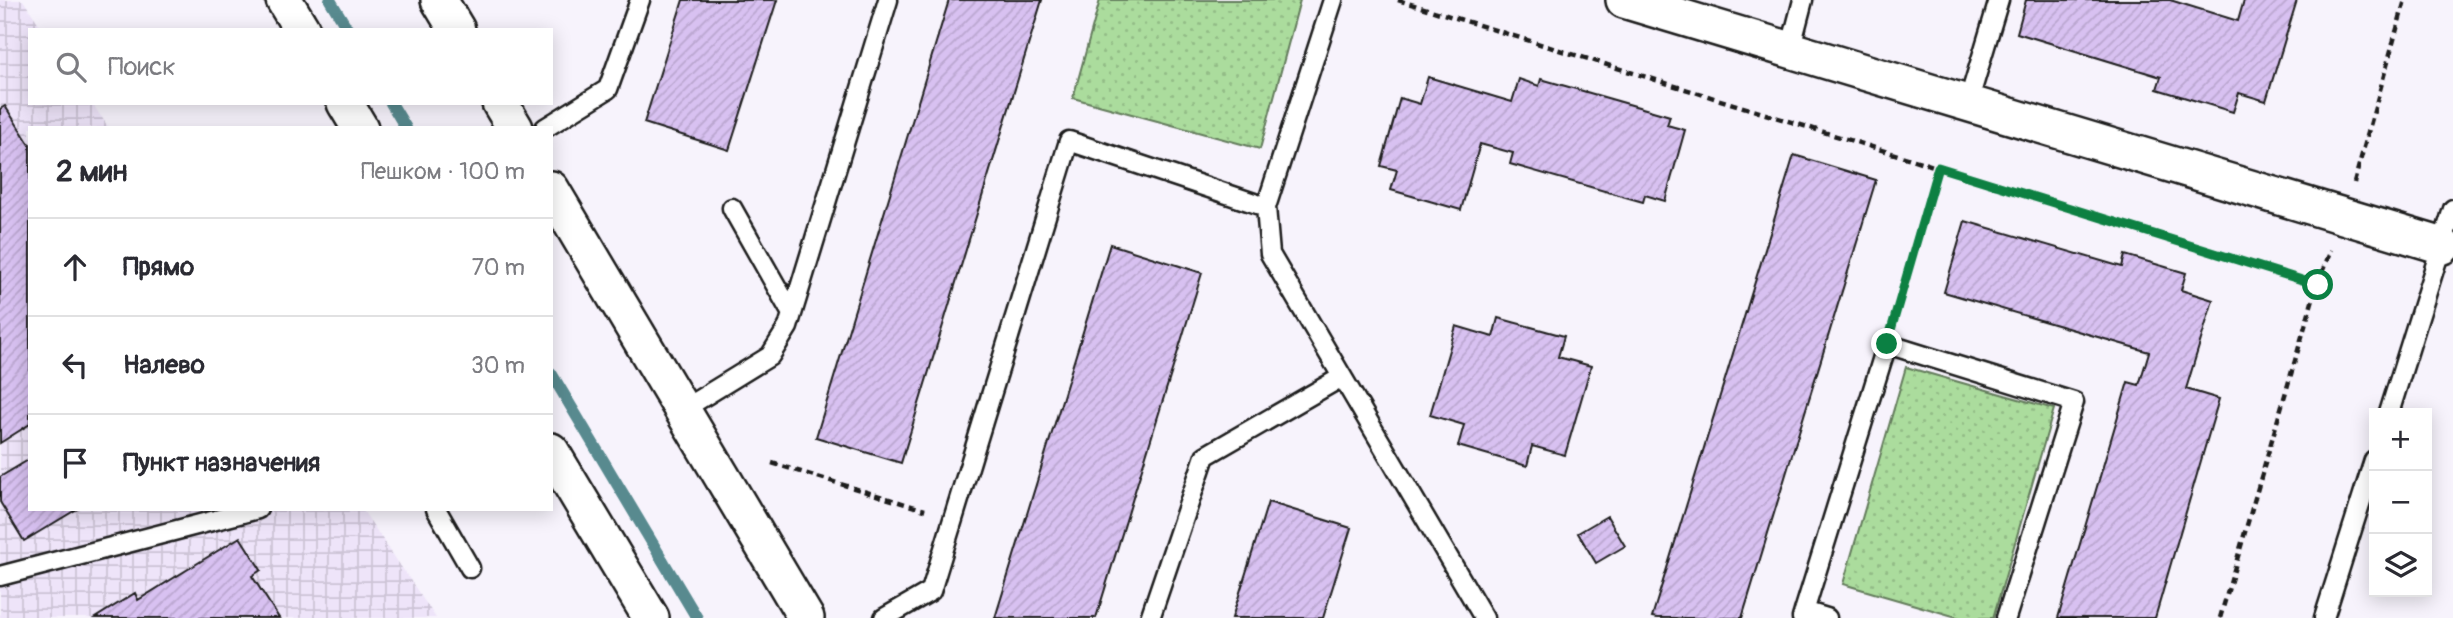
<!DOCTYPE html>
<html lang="ru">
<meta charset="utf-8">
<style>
:root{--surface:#fff;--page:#f2f2f3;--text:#2b2b33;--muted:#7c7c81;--line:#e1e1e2}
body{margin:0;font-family:Pangolin,sans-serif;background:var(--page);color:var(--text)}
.controls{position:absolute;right:21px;bottom:21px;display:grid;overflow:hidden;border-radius:0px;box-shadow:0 4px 18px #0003}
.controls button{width:63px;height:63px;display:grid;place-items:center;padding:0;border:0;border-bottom:2px solid var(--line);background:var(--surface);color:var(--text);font:35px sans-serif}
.stop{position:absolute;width:21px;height:21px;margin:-16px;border:5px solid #0b8043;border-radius:50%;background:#fff}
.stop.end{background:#0b8043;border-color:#fff;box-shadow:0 2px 7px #0008}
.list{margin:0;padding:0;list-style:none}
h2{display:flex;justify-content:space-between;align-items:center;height:91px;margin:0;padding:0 28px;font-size:30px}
h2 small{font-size:23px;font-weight:400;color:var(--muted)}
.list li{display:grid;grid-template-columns:46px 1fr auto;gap:21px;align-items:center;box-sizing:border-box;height:98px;padding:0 28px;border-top:2px solid var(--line)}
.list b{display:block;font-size:26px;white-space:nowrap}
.list em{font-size:23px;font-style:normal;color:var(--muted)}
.icon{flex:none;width:38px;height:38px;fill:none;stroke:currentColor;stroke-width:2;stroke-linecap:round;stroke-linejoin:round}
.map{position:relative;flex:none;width:2453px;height:618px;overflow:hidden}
.search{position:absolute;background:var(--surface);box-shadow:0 4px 18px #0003;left:28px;top:28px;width:525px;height:77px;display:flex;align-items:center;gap:18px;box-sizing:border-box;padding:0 24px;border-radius:0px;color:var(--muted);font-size:26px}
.panel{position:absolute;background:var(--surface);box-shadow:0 4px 18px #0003;left:28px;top:126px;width:525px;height:385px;border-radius:0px}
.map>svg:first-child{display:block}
</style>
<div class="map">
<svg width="2453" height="618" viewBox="0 0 2453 618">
<defs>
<pattern id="industrial-grid" width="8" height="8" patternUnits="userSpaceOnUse" patternTransform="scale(1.75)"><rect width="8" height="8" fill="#eee4f9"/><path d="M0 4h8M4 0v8" fill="none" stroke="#ccc3d5"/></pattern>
<pattern id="park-dots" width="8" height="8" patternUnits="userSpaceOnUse" patternTransform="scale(1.75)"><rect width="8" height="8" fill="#abdc9d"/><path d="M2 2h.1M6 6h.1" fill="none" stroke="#93bc87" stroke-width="1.8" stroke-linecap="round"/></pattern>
<pattern id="building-hatch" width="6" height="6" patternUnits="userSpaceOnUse" patternTransform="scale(1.75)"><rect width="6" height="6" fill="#d8c1f1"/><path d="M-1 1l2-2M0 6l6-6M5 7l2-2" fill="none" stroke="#b9a5ce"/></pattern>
</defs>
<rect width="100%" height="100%" fill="#f7f3fc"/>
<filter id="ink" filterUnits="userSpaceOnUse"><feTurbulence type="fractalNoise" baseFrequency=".0143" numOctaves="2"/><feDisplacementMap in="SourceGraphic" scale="14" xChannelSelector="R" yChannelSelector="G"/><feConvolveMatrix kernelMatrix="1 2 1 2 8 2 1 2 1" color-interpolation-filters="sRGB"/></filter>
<g filter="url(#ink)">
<path fill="url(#industrial-grid)" d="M0,0H23L43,30H30V103H92L109,128H30V459L0,477Z
M0,502L24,541L77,509H362L436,618H0Z"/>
<path fill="url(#park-dots)" stroke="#647c5c" stroke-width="2" d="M1100,0H1300L1260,149L1073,98Z
M1906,367L2054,409L1993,618H1960L1843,584Z"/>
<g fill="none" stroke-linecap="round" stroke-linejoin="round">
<path stroke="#598a8f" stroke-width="12" d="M330,0L348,30
M391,103L406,128
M551,373L697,618"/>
</g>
<path fill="url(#building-hatch)" stroke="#1c1c1c" stroke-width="2" d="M683,0H777L729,150L644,123Z
M949,0H1042L901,463L816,437Z
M2026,0H2170L2238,21L2244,0H2297L2266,101L2239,93L2233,112L2157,89L2161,77L2017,33Z
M1428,77L1512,102L1519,79L1539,86L1541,79L1670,116L1667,125L1685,130L1665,201L1645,195L1643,202L1510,164L1513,153L1480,144L1461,210L1391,190L1397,170L1381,166L1400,98L1420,104Z
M5,106L30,145V424L0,443V109Z
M1794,155L1876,180L1742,618H1657L1652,617Z
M1965,221L2122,267L2125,255L2186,273L2181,290L2213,300L2186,389L2219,399L2155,618H2058L2128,382L2139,385L2149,352L1944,292Z
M1110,244L1202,273L1096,618H995Z
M1498,318L1564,336L1558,357L1591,366L1565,455L1532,446L1527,466L1458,446L1464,425L1430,415L1456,326L1493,337Z
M30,459V509H77L24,541L0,502V477Z
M1268,502L1351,528L1323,618H1232Z
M1607,516L1625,546L1596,563L1578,533Z
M240,537L261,570L252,576L279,618H95L135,593L138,600Z"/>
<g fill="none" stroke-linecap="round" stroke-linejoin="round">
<g stroke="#1c1c1c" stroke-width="23">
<path id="lane" d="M1333,0L1266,207L1270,254L1484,618
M1790,50L1803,0
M1968,103L1999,0
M545,128L608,89L640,0
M732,208L792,314
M682,410L770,356L788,327L888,0
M2389,413L2453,209
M436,509L470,568
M0,576L258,509
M1804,611L1827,618
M884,618L931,591L1069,141L1266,207
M1150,618L1205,456L1342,377
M1802,618L1887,344L2074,402L2006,618
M2324,618L2374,460"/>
</g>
<g stroke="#1c1c1c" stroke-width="40">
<path id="street" d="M284,0L302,30
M439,0L457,30
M1624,0L2443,246
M345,103L360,128
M500,103L515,128
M551,189L806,618
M551,451L651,618"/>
</g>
<path stroke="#1c1c1c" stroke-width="4.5" stroke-dasharray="7 5" stroke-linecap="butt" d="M1398,0L2317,285
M2354,183L2405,0
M1895,318L1938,168
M772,463L925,510
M2220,618L2317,285L2331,250"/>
<use href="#lane" stroke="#fff" stroke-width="18"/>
<use href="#street" stroke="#fff" stroke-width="35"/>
</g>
</g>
<g fill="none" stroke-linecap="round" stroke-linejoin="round" filter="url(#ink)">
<path stroke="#0b8043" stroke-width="9" d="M1887,344L1938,167L2318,285"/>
</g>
</svg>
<div class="controls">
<button>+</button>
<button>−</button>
<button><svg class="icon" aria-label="layers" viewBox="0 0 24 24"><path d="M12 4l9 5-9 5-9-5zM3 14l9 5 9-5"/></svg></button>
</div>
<div class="stop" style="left:2318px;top:285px"></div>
<div class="stop end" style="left:1887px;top:344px"></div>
<div class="search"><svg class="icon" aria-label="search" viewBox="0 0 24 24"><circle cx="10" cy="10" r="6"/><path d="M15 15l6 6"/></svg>Поиск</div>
<section class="panel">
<h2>2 мин<small>Пешком · 100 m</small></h2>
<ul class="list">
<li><svg class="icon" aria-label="ahead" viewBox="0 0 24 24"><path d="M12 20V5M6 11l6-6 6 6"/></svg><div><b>Прямо</b></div><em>70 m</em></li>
<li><svg class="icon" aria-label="left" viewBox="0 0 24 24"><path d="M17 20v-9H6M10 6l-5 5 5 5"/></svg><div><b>Налево</b></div><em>30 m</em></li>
<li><svg class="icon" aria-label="arrive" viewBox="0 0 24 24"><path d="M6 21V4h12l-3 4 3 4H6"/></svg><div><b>Пункт назначения</b></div></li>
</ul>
</section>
</div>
